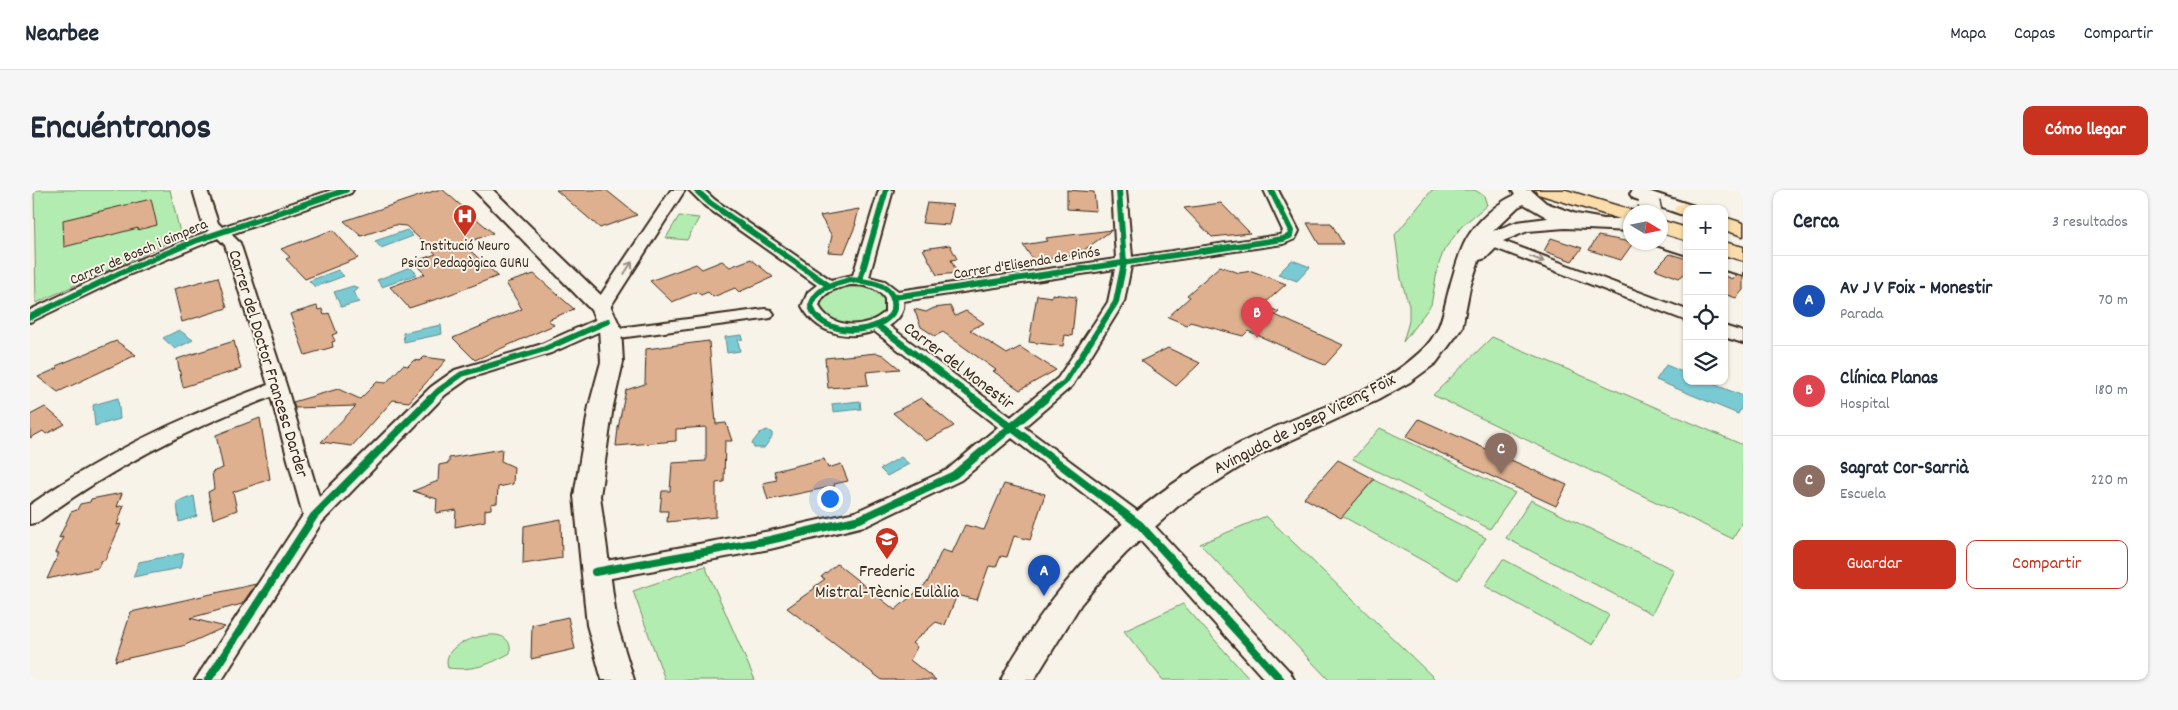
<!DOCTYPE html>
<html lang="es">
<meta charset="utf-8">
<style>
:root{--surface:#fff;--page:#f6f6f7;--text:#1f2937;--muted:#747a83;--line:#e0e1e3;--accent:#c8321e}
body{margin:0;font-family:Dekko,sans-serif;background:var(--page);color:var(--text)}
.controls{position:absolute;right:15px;top:15px;display:grid;overflow:hidden;border-radius:10px;box-shadow:0 1px 4px #0004}
.controls button{width:45px;height:45px;display:grid;place-items:center;padding:0;border:0;border-bottom:1px solid var(--line);background:var(--surface);color:var(--text);font:25px sans-serif}
.compass{position:absolute;left:1593px;top:15px;width:45px;height:45px;border-radius:50%;background:var(--surface);box-shadow:0 1px 4px #0004;rotate:100deg}
.you{position:absolute;left:799px;top:308px;width:18px;height:18px;margin:-12px;border:4px solid #fff;border-radius:50%;background:#1a73e8;box-shadow:0 0 0 8px #1a73e833}
.badge{display:grid;place-items:center;width:32px;height:32px;border-radius:50%;background:var(--accent);color:#fff;font-size:16px;font-weight:700}
.pin{position:absolute;translate:-50% -41px;filter:drop-shadow(0 1px 2px #0008)}
.pin::after{content:'';position:absolute;top:26px;width:18px;height:15px;background:inherit;clip-path:polygon(0 0,100% 0,50% 100%)}
.list{margin:0;padding:0;list-style:none}
h2{display:flex;justify-content:space-between;align-items:center;height:65px;margin:0;padding:0 20px;font-size:21px}
h2 small{font-size:16px;font-weight:400;color:var(--muted)}
.list li{display:grid;grid-template-columns:32px 1fr auto;gap:15px;align-items:center;box-sizing:border-box;height:90px;padding:0 20px;border-top:1px solid var(--line)}
.list b{display:block;font-size:19px;white-space:nowrap}
.list p{margin:0;font-size:16px;white-space:nowrap;color:var(--muted)}
.list em{font-size:16px;font-style:normal;color:var(--muted)}
.actions{display:flex;gap:10px;padding:15px 20px}
.actions a{flex:1;padding:11px 0;border:1px solid var(--accent);border-radius:10px;text-align:center;font-size:18px;color:var(--accent)}
.actions .main{background:var(--accent);color:#fff}
.icon{flex:none;width:28px;height:28px;fill:none;stroke:currentColor;stroke-width:2;stroke-linecap:round;stroke-linejoin:round}
.map{position:relative;flex:none;width:1713px;height:490px;overflow:hidden;border-radius:10px}
header{display:flex;align-items:center;gap:30px;box-sizing:border-box;height:70px;padding:0 25px;background:var(--surface);border-bottom:1px solid var(--line)}
header strong{font-size:24px}
nav{display:flex;gap:28px;margin-inline-start:auto;font-size:18px}
.intro{display:flex;align-items:center;justify-content:space-between;box-sizing:border-box;height:120px;padding:0 30px}
h1{margin:0;font-size:35px}
.button{padding:12px 22px;border-radius:10px;background:var(--accent);color:#fff;font-size:18px;font-weight:700}
main{display:flex;gap:30px;padding:0 30px}
aside{flex:1;background:var(--surface);border-radius:10px;box-shadow:0 1px 4px #0004}
.map>svg:first-child{display:block}
</style>
<header>
<strong>Nearbee</strong>
<nav><a>Mapa</a><a>Capas</a><a>Compartir</a></nav>
</header>
<div class="intro"><h1>Encuéntranos</h1><a class="button">Cómo llegar</a></div>
<main>
<div class="map">
<svg width="1713" height="490" viewBox="0 0 1713 490">
<rect width="100%" height="100%" fill="#f7f3e8"/>
<filter id="ink" filterUnits="userSpaceOnUse"><feTurbulence type="fractalNoise" baseFrequency=".02" numOctaves="2"/><feDisplacementMap in="SourceGraphic" scale="10" xChannelSelector="R" yChannelSelector="G"/><feConvolveMatrix kernelMatrix="1 2 1 2 8 2 1 2 1" color-interpolation-filters="sRGB"/></filter>
<g filter="url(#ink)">
<path fill="#b3ecb0" stroke="#778b67" d="M4,0H140L151,47L6,113Z
M1402,0H1445L1454,6L1457,15L1432,36L1414,60L1408,76L1401,115L1373,152L1379,131V116L1371,89L1365,45Z
M649,26L669,28L657,50L636,48Z
M822,95C837,95 853,99 857,115C849,134 818,142 800,131C796,128 792,123 788,120L789,109L804,98Z
M1462,147L1713,255V330L1703,349L1403,205Z
M1350,238L1485,303L1460,339L1323,269Z
M1344,290L1456,348L1428,390L1312,326Z
M1501,310L1644,380L1622,424L1476,348Z
M1236,326L1406,490H1299L1170,354Z
M1473,369L1579,425L1563,455L1455,396Z
M675,376L725,490H635L603,401Z
M1153,414L1220,490H1133L1094,441Z
M459,445C472,444 482,449 480,463C459,475 443,481 418,478C411,456 442,447 459,445Z"/>
<path fill="#7acad4" stroke="#618a8b" d="M377,40L383,46L351,58L345,51Z
M1262,70L1280,77L1267,91L1248,84Z
M380,77L387,84L352,97L347,90Z
M308,80L314,86L285,97L279,91Z
M323,96L329,98L323,102L329,112L311,117L304,102Z
M411,135L412,144L374,152L373,143Z
M149,140L163,150L145,159L133,148Z
M712,145L713,149L708,150L710,161L697,163L695,147Z
M1636,175L1657,184V191H1676L1713,206V214L1708,224L1626,190Z
M88,208L90,229L65,236L63,215Z
M830,211L831,219L803,222L802,214Z
M737,240L742,243V247L734,258H724L722,253L730,243Z
M871,267L879,274L857,286L850,279Z
M164,306L167,326L149,332L147,312Z
M154,363L150,378L103,387L109,372Z"/>
<path fill="#deb08f" stroke="#3b2a1e" d="M407,0H413L463,43L433,54L468,86L413,107L379,118L360,97L395,84L383,72L406,64L376,36L365,35L331,46L314,31Z
M526,0H576L607,25L570,38Z
M1037,0L1064,2L1066,21L1037,19Z
M121,9L127,35L108,40V38L34,57L33,30Z
M897,13L923,15L919,35L892,33Z
M1191,13L1220,43L1182,47L1154,18Z
M829,19L825,34H826L814,63L798,62L802,46L790,26Z
M1277,33H1301L1313,54H1289Z
M303,40L328,68L275,89L256,69L260,67L251,59Z
M1082,40L1047,65L1004,71L993,55L1018,51L1016,48Z
M1568,46L1600,52L1603,53L1591,70L1559,60Z
M1521,48L1552,58L1542,71L1514,61Z
M920,55L927,69L921,70L927,83L907,85L893,59Z
M1640,64L1657,69V82L1649,88L1625,79Z
M721,69L743,87L709,102L705,98L683,107L678,102L671,105L667,102L642,112L620,91L666,74L672,79L692,71L700,77Z
M1190,76L1209,83L1222,81L1256,94L1233,115L1249,122L1245,125L1313,155L1295,175L1218,141L1213,146L1160,132L1157,135L1138,127L1160,107L1157,105Z
M504,84L544,119L518,130L524,135L445,170L423,148L492,119L476,93Z
M1706,85L1713,87V100L1706,108L1694,104V86L1703,89Z
M188,87L197,118L152,132L144,99Z
M1022,104L1046,107L1042,146L1035,145L1033,156L999,152L1007,105L1022,107Z
M287,116L288,120L292,119L294,125L299,123L307,143L302,145L305,151L302,152L303,157L275,165L260,124Z
M920,116L925,126L936,121L954,133L940,140L977,164L990,157L1026,180L990,200L963,181L966,180L913,142L905,146L891,137L884,119L896,122L904,118Z
M86,151L106,165L28,202L8,187L28,178L26,176Z
M204,151L211,179L153,197L147,169Z
M679,151L686,234L696,233L702,251H695L694,292L686,293V327L637,332L638,321H630L632,301H640L642,273L676,271V237L646,239V251L586,256L588,238L596,200L615,194L616,159Z
M1138,158L1170,173L1146,196L1111,171Z
M847,163L853,165L870,179L836,182L838,195L798,198L795,168Z
M394,167L416,170L379,212L363,210L322,256L291,252L326,216L265,218L263,212L308,199L330,209L347,192L356,193L373,175L378,176L384,170L390,171Z
M891,208L924,236L896,251L863,223Z
M15,217L35,234L16,244L13,241L0,248V225Z
M230,228L240,289L203,302L207,320L183,329L178,302L184,299L182,282L193,278L186,245Z
M1389,229L1537,295L1526,316L1376,247Z
M472,259L471,271L484,277L483,294L468,297L467,313L461,314V319L455,320V331L425,337L426,320L406,323L407,309L383,301L408,291L409,275L419,273V268Z
M794,269L798,278L811,274L818,291L804,294L805,296L738,310L733,293L747,290L744,281Z
M1308,270L1344,289L1311,328L1274,308Z
M974,294L1015,304L1000,350L984,346L977,367L971,366L966,377L959,376L947,410L927,405L915,435L906,432L882,453L887,457L880,470L906,490H852L757,418L785,398L784,397L795,389L791,387L807,374L865,420L897,393L912,360L922,363L935,335L954,340Z
M92,303L87,317L94,315L87,335L91,334L75,370L71,371L68,378L17,389L29,363H26L33,347L29,348L41,322L47,320L50,314L60,312L61,309Z
M531,329L532,368L493,374L494,336Z
M226,394L212,414L160,428L195,437L153,456L85,471L101,422Z
M538,427L545,459L501,469L502,435Z"/>
<g fill="none" stroke-linecap="round" stroke-linejoin="round">
<g stroke="#3b2a1e" stroke-width="4">
<path id="minor" d="M163,0H177L188,33L192,37L302,0H323L321,3L201,44L210,53L257,198L289,307L401,197L425,180L509,155L572,127L578,126L584,127L587,131L584,135L521,163L439,188L415,205L292,332L192,490H165L273,325L241,207C157,239 80,279 8,332L0,334V315C74,263 153,226 238,195L195,55L188,48L96,86L0,132V120L84,80L179,41L173,35Z
M641,0H655L577,122H565L562,118Z
M659,0H674L685,10L801,90L823,85L849,0H863L839,87L855,91L868,101L1086,69L1082,0H1096L1102,67L1250,45L1253,41L1234,0H1248L1269,41L1265,49L1253,54L1101,76L1094,112L1042,196L994,237L1118,329L1260,482L1264,490H1235L1102,341L982,248L931,290L838,335L740,359L565,391L557,388L553,382L557,376L565,373L740,341L825,322L917,280L968,237L844,141C816,151 786,143 772,116L778,102L787,95L675,16ZM1085,79L1078,112L1028,188L981,227L859,136C868,130 875,122 873,111ZM820,95C834,95 848,97 855,109V122C837,139 802,140 789,116C793,101 806,99 820,95Z
M1462,47L1657,120V131L1457,55L1454,52L1457,49Z
M735,119L741,120L744,124L741,128L581,149L575,148L572,144L575,140L581,139Z
M1694,136L1713,142V153L1694,147Z"/>
</g>
<g stroke="#3b2a1e" stroke-width="4">
<path id="tertiary" d="M444,0H463L579,113L591,138L593,172L583,216L570,306L587,435L604,490H572L557,435L544,306L559,216L571,172L569,138L561,120Z
M1482,0H1501L1516,13L1546,24L1574,29H1600V41L1535,38L1498,41L1473,51L1456,68L1449,70L1440,97L1432,138L1406,173L1380,192L1348,210L1229,265L1148,316L1096,363L1077,383L1051,414L1004,490H971C978,475 987,462 996,448C1049,364 1123,298 1211,253C1267,224 1343,206 1389,163C1413,142 1412,124 1420,96C1424,82 1429,63 1436,50C1446,32 1467,13 1485,5ZM1494,14L1518,28L1487,32L1463,41L1488,17Z
M1603,0H1615L1664,16L1665,19H1657V25L1650,24L1603,8L1600,4Z
M1630,44L1657,52V65L1623,54L1622,52H1630Z
M1694,67L1713,72V85L1694,80Z"/>
</g>
<g stroke="#3b2a1e" stroke-width="3">
<path id="trunk" d="M1505,0H1536L1608,22H1600V32L1508,4Z
M1654,13L1664,16L1666,19H1657V26L1647,23L1644,19L1647,15Z
M1694,27L1713,33V46L1694,40Z
M1630,30L1657,38V51L1630,43Z
M1694,52L1713,57V71L1694,65Z"/>
</g>
<use href="#minor" fill="#f7f3e8" fill-rule="evenodd"/>
<use href="#tertiary" fill="#f7f3e8" fill-rule="evenodd"/>
<use href="#trunk" fill="#fbddab" fill-rule="evenodd"/>
<g stroke="#3b2a1e" stroke-width="24" stroke-linecap="butt">
<path id="tertiary-bridge" d="M1619,13L1621,22"/>
</g>
<use href="#tertiary-bridge" stroke="#f7f3e8" stroke-width="21"/>
<g stroke="#f7f3e8" stroke-width="9">
<path id="cycleway-far1" d="M666,0L680,13L798,95
M820,90C836,91 861,93 864,112C865,118 864,122 860,126C843,144 803,145 786,126C784,124 782,119 781,116C786,97 803,95 820,90Z
M830,90L856,0
M864,107L1253,49L1260,46L1261,41L1241,0
M0,127L90,83L165,51L316,0
M847,135L946,210
M399,210L408,201L432,184L515,159L578,131
M1013,210L1035,192L1086,112L1094,73L1089,0"/>
</g>
<g stroke="#f7f3e8" stroke-width="11">
<path id="cycleway" d="M944,209L1110,335L1251,490
M565,382L740,350L830,329L924,285L1015,209
M178,490L284,326L400,209"/>
</g>
<use href="#cycleway-far1" stroke="#00873e" stroke-width="6"/>
<use href="#cycleway" stroke="#00873e" stroke-width="8"/>
</g>
<defs><path id="oneway-shaft" d="M-6 0H5M1.5-3L5.5 0L1.5 3" fill="none" stroke-width="1.6" stroke-linecap="round" stroke-linejoin="round" transform="scale(1.25)"/></defs>
<g stroke="#998e83">
<use href="#oneway-shaft" transform="translate(1507 69) rotate(21)"/>
<use href="#oneway-shaft" transform="translate(598 78) rotate(-57)"/>
</g>
</g>
<defs>
<g id="hospital-pin" transform="scale(1.25)"><path d="M0 17L-7.5 6A9.5 9.5 0 1 1 7.5 6Z" fill="#c8321e" stroke="#f7f3e8"/><path d="M-5-5h3v3.5h4V-5h3V5h-3V1.5h-4V5h-3Z" fill="#fff"/></g>
<g id="school-pin" transform="scale(1.25)"><path d="M0 17L-7.5 6A9.5 9.5 0 1 1 7.5 6Z" fill="#c8321e" stroke="#f7f3e8"/><path d="M0-5L7-2L0 1L-7-2ZM-4 1L0 2.5L4 1V4Q0 6-4 4Z" fill="#fff"/></g>
</defs>
<g fill-rule="evenodd">
<use href="#hospital-pin" x="435" y="26"/>
<use href="#school-pin" x="857" y="349"/>
</g>
<g text-anchor="middle" dominant-baseline="central" stroke-width="4" stroke-linejoin="round" paint-order="stroke">
<g font-size="15" fill="#3b2a1e" stroke="#f7f3e8">
<text x="435" y="57">Institució Neuro<tspan x="435" dy="17">Psico Pedagògica GURU</tspan></text>
</g>
<g font-size="15" fill="#3b2a1e" stroke="#f7f3e8">
<text transform="translate(109 63) rotate(-23)">Carrer de Bosch i Gimpera</text>
<text transform="translate(997 74) rotate(-9)">Carrer d'Elisenda de Pinós</text>
</g>
<g font-size="18" fill="#3b2a1e" stroke="#f7f3e8">
<text transform="translate(237 174) rotate(73)">Carrer del Doctor Francesc Darder</text>
<text transform="translate(928 177) rotate(37)">Carrer del Monestir</text>
<text transform="translate(1275 235) rotate(-27)">Avinguda de Josep Vicenç Foix</text>
</g>
<g font-size="18" fill="#3b2a1e" stroke="#f7f3e8">
<text x="857" y="382">Frederic<tspan x="857" dy="21">Mistral-Tècnic Eulàlia</tspan></text>
</g>
</g>
</svg>
<div class="controls">
<button>+</button>
<button>−</button>
<button><svg class="icon" aria-label="locate" viewBox="0 0 24 24"><circle cx="12" cy="12" r="6"/><path d="M12 2v4M12 18v4M2 12h4M18 12h4"/></svg></button>
<button><svg class="icon" aria-label="layers" viewBox="0 0 24 24"><path d="M12 4l9 5-9 5-9-5zM3 14l9 5 9-5"/></svg></button>
</div>
<svg class="compass" viewBox="-18 -18 36 36"><path d="M0-13l5 13h-10z" fill="#e53935"/><path d="M0 13l5-13h-10z" fill="#747a83"/></svg>
<div class="you"></div>
<div class="pin badge" style="left:1014px;top:406px;background:#1a4fb4">A</div>
<div class="pin badge" style="left:1227px;top:148px;background:#e0444e">B</div>
<div class="pin badge" style="left:1471px;top:284px;background:#8d6e63">C</div>
</div>
<aside>
<h2>Cerca<small>3 resultados</small></h2>
<ul class="list">
<li><span class="badge" style="background:#1a4fb4">A</span><div><b>Av J V Foix - Monestir</b><p>Parada</p></div><em>70 m</em></li>
<li><span class="badge" style="background:#e0444e">B</span><div><b>Clínica Planas</b><p>Hospital</p></div><em>180 m</em></li>
<li><span class="badge" style="background:#8d6e63">C</span><div><b>Sagrat Cor-Sarrià</b><p>Escuela</p></div><em>220 m</em></li>
</ul>
<div class="actions"><a class="main">Guardar</a><a>Compartir</a></div>
</aside>
</main>
